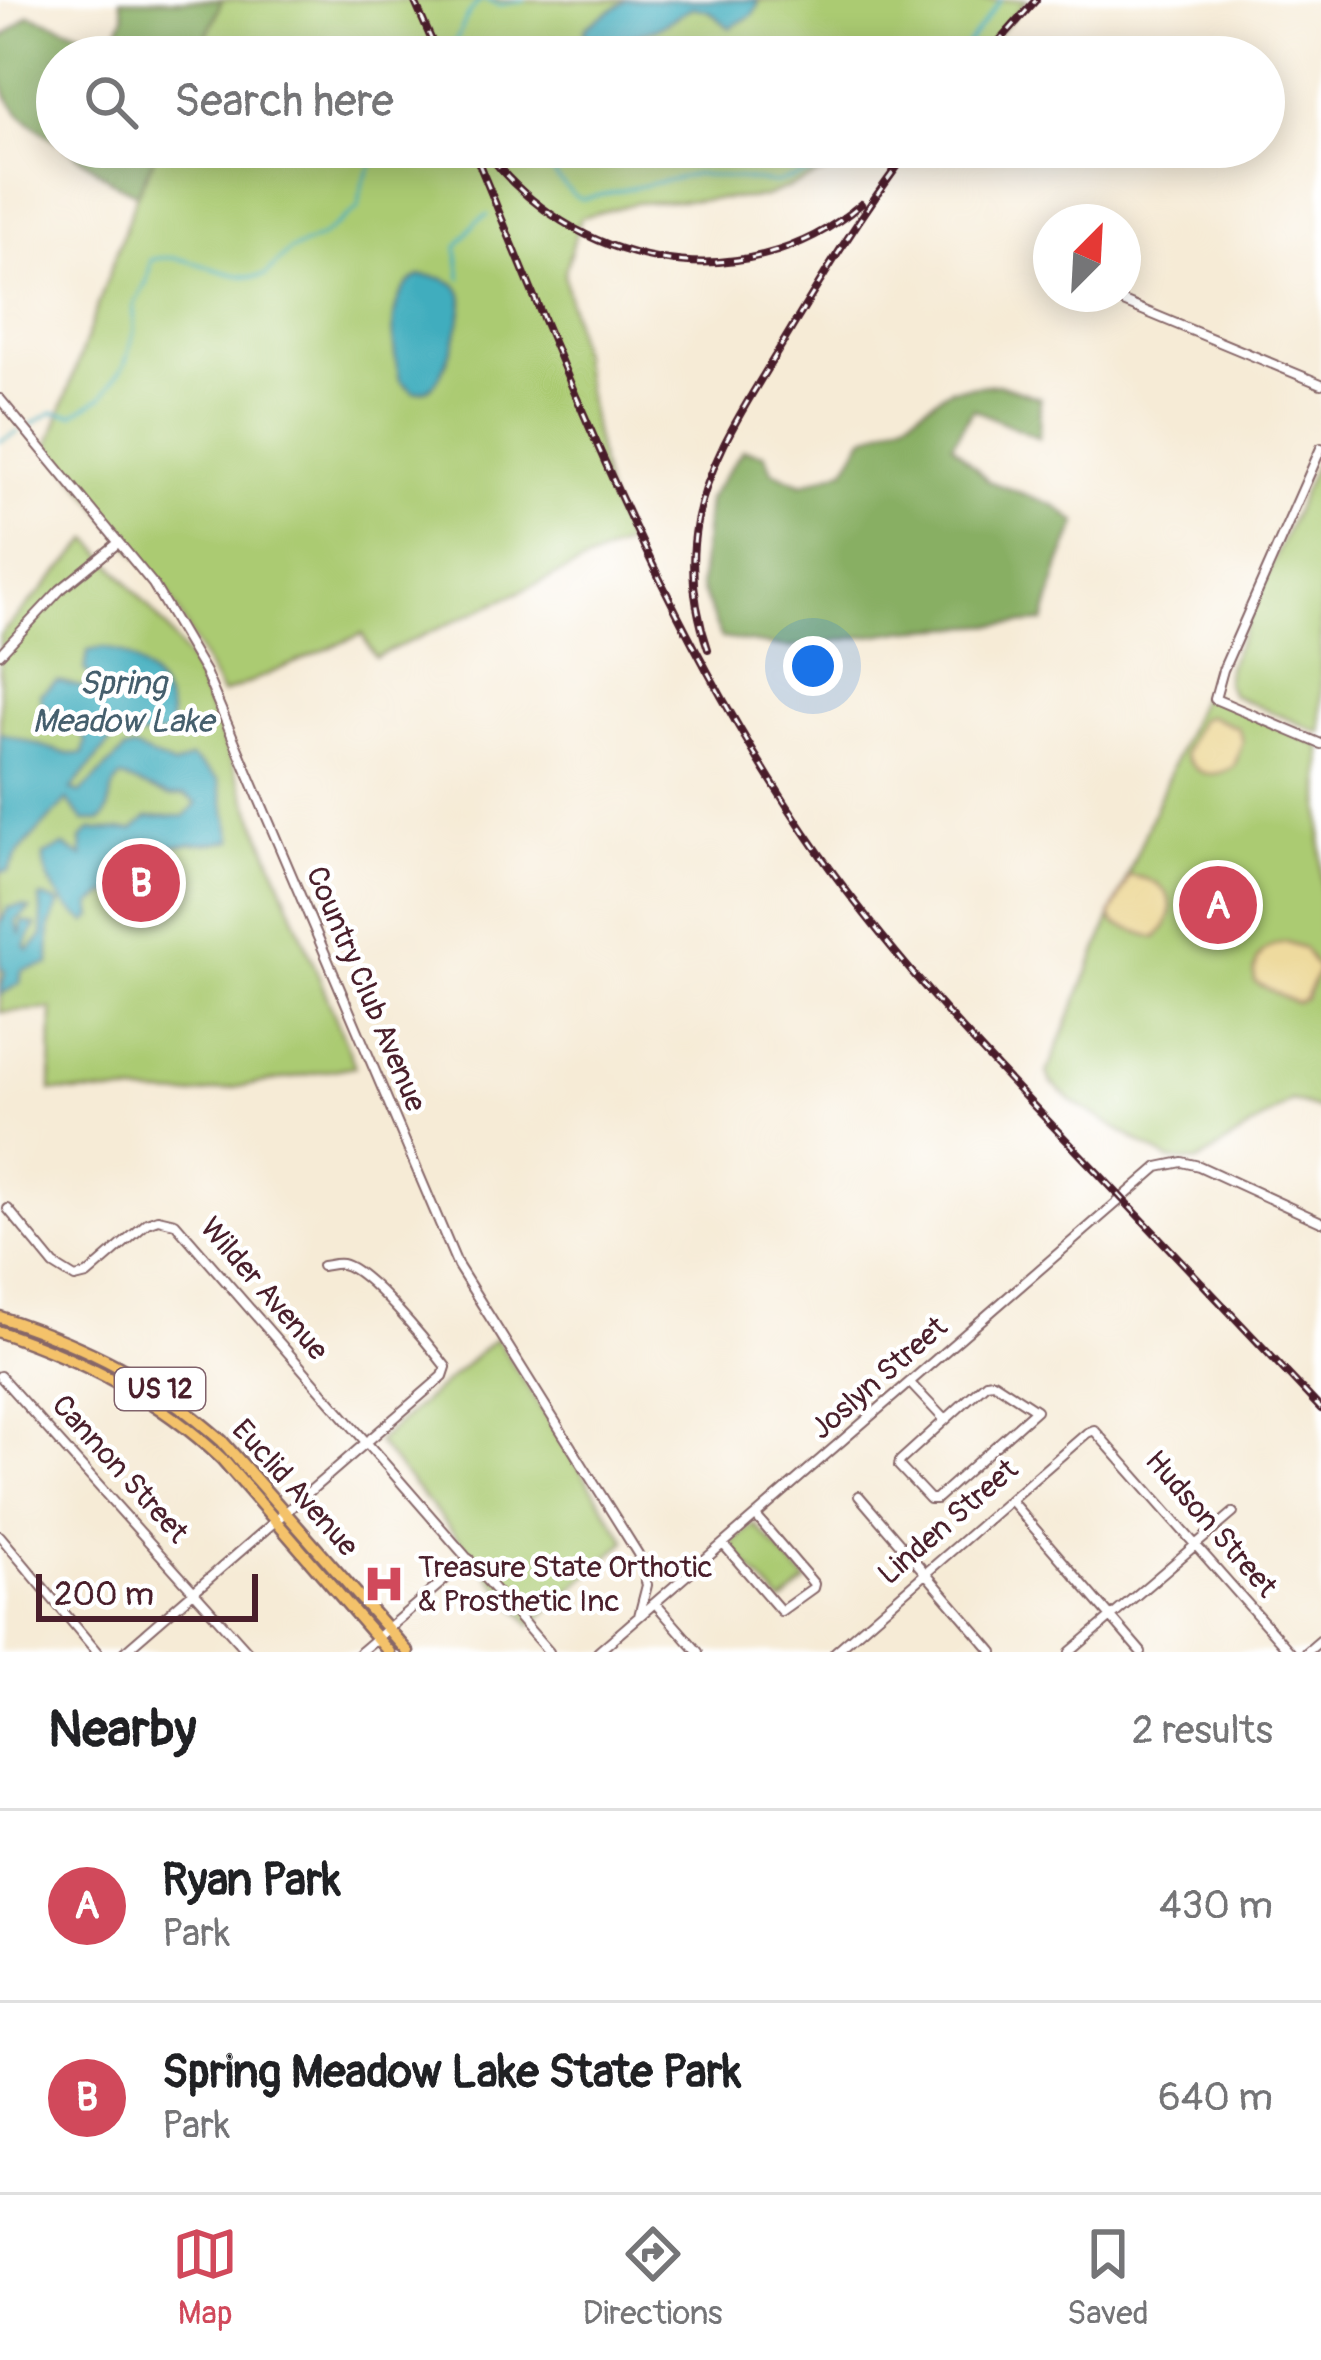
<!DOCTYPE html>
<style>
:root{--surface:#fff;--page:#f6f6f6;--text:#202124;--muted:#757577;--line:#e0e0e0;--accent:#d1495b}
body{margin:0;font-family:Pangolin,sans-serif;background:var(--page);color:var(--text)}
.compass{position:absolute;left:1033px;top:204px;width:108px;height:108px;border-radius:50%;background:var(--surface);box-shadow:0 6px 30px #0003;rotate:24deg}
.scale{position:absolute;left:36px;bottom:30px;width:222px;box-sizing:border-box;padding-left:12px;border:6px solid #4a1f2b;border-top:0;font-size:33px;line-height:42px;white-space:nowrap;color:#4a1f2b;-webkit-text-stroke:9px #fff;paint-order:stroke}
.you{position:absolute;left:813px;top:666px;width:42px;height:42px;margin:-30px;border:9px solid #fff;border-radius:50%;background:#1a73e8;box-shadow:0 0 0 18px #1a73e833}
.badge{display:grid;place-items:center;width:78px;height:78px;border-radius:50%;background:var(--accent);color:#fff;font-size:39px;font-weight:700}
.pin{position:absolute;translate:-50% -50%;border:6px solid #fff;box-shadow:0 3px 12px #0006}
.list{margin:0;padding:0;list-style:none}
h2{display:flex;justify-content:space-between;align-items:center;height:156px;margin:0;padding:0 48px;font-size:51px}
h2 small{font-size:39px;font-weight:400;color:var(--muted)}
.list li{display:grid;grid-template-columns:78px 1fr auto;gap:36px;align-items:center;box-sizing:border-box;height:192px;padding:0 48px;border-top:3px solid var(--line)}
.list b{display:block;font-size:45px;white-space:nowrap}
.list p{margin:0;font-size:39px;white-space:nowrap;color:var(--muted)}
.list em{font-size:39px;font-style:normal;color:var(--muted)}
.icon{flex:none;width:66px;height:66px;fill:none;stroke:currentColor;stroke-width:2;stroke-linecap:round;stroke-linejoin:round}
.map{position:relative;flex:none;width:1321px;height:1652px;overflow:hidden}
.search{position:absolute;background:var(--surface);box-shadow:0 6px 30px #0003;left:36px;right:36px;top:36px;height:132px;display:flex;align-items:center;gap:30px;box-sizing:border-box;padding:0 42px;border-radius:66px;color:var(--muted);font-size:45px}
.sheet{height:540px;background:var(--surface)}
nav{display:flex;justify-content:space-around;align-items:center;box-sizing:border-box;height:168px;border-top:3px solid var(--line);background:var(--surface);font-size:33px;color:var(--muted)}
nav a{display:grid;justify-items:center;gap:6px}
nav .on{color:var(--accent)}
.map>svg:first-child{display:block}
</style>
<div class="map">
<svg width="1321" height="1652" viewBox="0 0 1321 1652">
<rect width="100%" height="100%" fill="#fff"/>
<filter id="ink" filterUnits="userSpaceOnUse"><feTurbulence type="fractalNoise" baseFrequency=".00833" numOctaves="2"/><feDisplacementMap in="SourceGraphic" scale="24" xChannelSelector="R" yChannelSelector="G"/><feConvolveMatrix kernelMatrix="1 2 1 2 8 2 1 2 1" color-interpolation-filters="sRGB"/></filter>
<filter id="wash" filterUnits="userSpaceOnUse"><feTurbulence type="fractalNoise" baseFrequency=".004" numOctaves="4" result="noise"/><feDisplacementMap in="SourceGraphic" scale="48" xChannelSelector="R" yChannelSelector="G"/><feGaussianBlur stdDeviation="2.7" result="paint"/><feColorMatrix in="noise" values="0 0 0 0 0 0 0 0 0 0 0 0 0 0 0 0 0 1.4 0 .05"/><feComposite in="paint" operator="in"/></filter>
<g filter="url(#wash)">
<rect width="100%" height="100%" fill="#f6ebd6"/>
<path fill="#abcb72" stroke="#7a754e" stroke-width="3" d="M222,0H1027L979,57H198Z
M159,147H902L893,157L826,172L765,197L636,203L581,217L564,273L606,491L628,543L375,657L362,634L222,694L169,594L49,445L137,194Z
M1321,450V733L1232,695L1226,683L1228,667Z
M90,539L165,626L194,669L355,1066L188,1096L51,1091L52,1009L0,1012V635Z
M1202,694L1321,746V1110L1292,1101L1198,1162L1169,1160L1073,1102L1051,1082L1047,1073Z
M496,1338L626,1541L531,1625L377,1442Z
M754,1524L807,1581L782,1603L732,1548L733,1542Z"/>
<path fill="#88af64" stroke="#696748" stroke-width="3" d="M120,0H222L198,57H57V141C7,108 0,99 0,40L29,15L112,43L124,16Z
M66,147H159L137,194L113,182Z
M998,384L1040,398L1039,438L973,409L952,444L988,481L1054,505L1077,523L1060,564L1044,622L908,630L789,648L721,638L700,586L708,499L743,450L765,454L772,471L802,484L845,469L864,438L908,418L950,389Z"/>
<path fill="#eeda9e" stroke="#9c7c64" stroke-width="3" d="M1209,716L1238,728L1243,741L1234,767C1212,779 1196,776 1184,754L1199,720Z
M1129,876C1167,878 1187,909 1156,938L1115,924L1110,916Z
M1286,942L1304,948L1318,970L1305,999L1296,1003L1255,982C1252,959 1264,945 1286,942Z"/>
<path fill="#3fadbe" stroke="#446674" stroke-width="3" d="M627,0H756L758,5L752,15L730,28L709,11L693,7L656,29L620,39L608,47L589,41L584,33L587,26Z
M419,276C433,275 457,279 462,294C467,310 445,376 432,386C426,392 422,391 414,392L400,380C392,347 384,295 419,276Z
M104,648C138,652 183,700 167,734L112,740L71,790L80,793L125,750L134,748L174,766L191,758L218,779L233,840C204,847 163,839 138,860C128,869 126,883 117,893L105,895L91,905L93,917L87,922C67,911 41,878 44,855L64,846L82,857L81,839L90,830H133L147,817L185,816L197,803L185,795L169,796L121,777C106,791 114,809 101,821H84L67,800L18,853L8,871L0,872V733L68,754H83L86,741L73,721L42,705L40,694L57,681L88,689L95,679L85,671L88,651Z
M43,897L60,903L50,926L49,964L22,970L20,983L0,995L5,972L0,965V924L8,908L23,906L30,909L15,921L21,936L22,921L36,925L25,946L29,950L43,936L40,898Z"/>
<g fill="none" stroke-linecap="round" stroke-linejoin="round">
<path stroke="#3fadbe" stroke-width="3" d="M485,0L499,5L525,0
M456,46L469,48L472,56
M441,57C462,43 461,16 481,0
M958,57L1001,0
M531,147L548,167
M553,173L573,195L582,199L696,174L775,183L825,169L878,147
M461,279L457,247L476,222L488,215
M30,425L53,412L73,415L102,397L125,364L134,332V305L147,281L151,260C187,249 227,284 266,275L289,251L320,238L358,208L363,182L382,147
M0,441L18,432"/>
</g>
</g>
<g filter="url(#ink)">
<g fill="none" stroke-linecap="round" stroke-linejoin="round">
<g stroke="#866667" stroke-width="12">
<path id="minor" d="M1104,294L1321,384
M0,399L153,584L205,672L458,1266L638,1554L647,1585L639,1616
M1321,448L1223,670L1215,699L1321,744
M0,654L60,590L118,543
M8,1209L54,1265L75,1278L87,1275L147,1223L158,1219L175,1223L549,1652
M0,1376L248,1652
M993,1382L1036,1410L936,1499H930L899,1466L900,1461L986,1383Z
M910,1383L943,1418
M859,1496L993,1652
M1010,1500L1141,1652
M0,1536L97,1652
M723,1544L781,1611L813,1588L814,1584L756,1516
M655,1603L698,1652
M124,1652L443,1376L446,1367C429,1345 368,1269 342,1264C336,1263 329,1265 322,1266
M360,1652L469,1559
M598,1652L1158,1167L1182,1162L1199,1166L1321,1222
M835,1652L1087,1433L1094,1430L1290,1652
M1070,1652L1233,1513
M1307,1652L1321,1640"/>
</g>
<g stroke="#866667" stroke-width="15">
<path id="highway" d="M0,1317C92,1348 149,1377 222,1441L408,1652
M0,1332C84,1361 157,1397 222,1459L389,1652"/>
</g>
<use href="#minor" stroke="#fff" stroke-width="8"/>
<use href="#highway" stroke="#f4c26a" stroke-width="10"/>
<g stroke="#4a1f2b" stroke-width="8">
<path id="rail" d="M414,0L439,57
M985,57L1036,0
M472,147C573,389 669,640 821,856C902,970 999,1070 1096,1171C1171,1250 1246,1329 1321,1409
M483,147C569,268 743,305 861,204
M708,649C694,608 689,565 697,522C709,460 743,409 775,356C818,284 861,213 912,147"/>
</g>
<use href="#rail" stroke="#fff" stroke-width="3" stroke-dasharray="9" stroke-linecap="butt"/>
</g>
</g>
<defs>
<g id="hospital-bare" transform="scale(3.24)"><path d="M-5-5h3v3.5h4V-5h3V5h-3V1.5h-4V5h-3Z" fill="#d1495b" stroke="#fff" stroke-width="2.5" paint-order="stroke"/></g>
</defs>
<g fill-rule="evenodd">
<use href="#hospital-bare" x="384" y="1584"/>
</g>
<g text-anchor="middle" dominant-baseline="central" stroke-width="9" stroke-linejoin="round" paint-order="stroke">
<rect fill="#fff" stroke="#80626b" stroke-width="3" x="115" y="1368" width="90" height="42" rx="9"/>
<g font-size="27" font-weight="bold" fill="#4a1f2b">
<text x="160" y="1389">US 12</text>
</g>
<g font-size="30" fill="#4a1f2b" stroke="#fff">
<text transform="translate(366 989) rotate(67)">Country Club Avenue</text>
<text transform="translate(264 1289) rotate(49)">Wilder Avenue</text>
<text transform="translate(879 1378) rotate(-41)">Joslyn Street</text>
<text transform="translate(120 1469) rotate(48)">Cannon Street</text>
<text transform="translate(295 1488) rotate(48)">Euclid Avenue</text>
<text transform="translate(948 1522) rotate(-41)">Linden Street</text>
<text transform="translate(1211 1524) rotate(49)">Hudson Street</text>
</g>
<g font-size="30" fill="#4a1f2b" stroke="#fff" text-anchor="start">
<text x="418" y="1567">Treasure State Orthotic<tspan x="418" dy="34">&amp; Prosthetic Inc</tspan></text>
</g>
<g font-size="33" font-style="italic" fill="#455f6d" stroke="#fff">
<text x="123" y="683">Spring<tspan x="123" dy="38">Meadow Lake</tspan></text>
</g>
</g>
</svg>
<svg class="compass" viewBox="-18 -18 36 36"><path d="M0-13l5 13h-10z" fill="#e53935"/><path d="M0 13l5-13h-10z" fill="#757577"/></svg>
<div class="scale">200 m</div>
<div class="you"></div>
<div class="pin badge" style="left:1218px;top:905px">A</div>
<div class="pin badge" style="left:141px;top:883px">B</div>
<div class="search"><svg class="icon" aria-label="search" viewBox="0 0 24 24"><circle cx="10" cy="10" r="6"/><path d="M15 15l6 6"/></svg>Search here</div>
</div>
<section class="sheet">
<h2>Nearby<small>2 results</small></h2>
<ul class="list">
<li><span class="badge">A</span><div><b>Ryan Park</b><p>Park</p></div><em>430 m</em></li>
<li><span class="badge">B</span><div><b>Spring Meadow Lake State Park</b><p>Park</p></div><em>640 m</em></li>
</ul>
</section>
<nav>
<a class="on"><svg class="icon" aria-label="map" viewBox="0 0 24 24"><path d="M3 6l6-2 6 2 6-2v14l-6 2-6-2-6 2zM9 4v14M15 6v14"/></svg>Map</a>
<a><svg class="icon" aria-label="directions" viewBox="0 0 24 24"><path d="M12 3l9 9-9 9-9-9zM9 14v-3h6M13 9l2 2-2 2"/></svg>Directions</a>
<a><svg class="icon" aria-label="saved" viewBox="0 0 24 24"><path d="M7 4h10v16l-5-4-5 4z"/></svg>Saved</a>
</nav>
